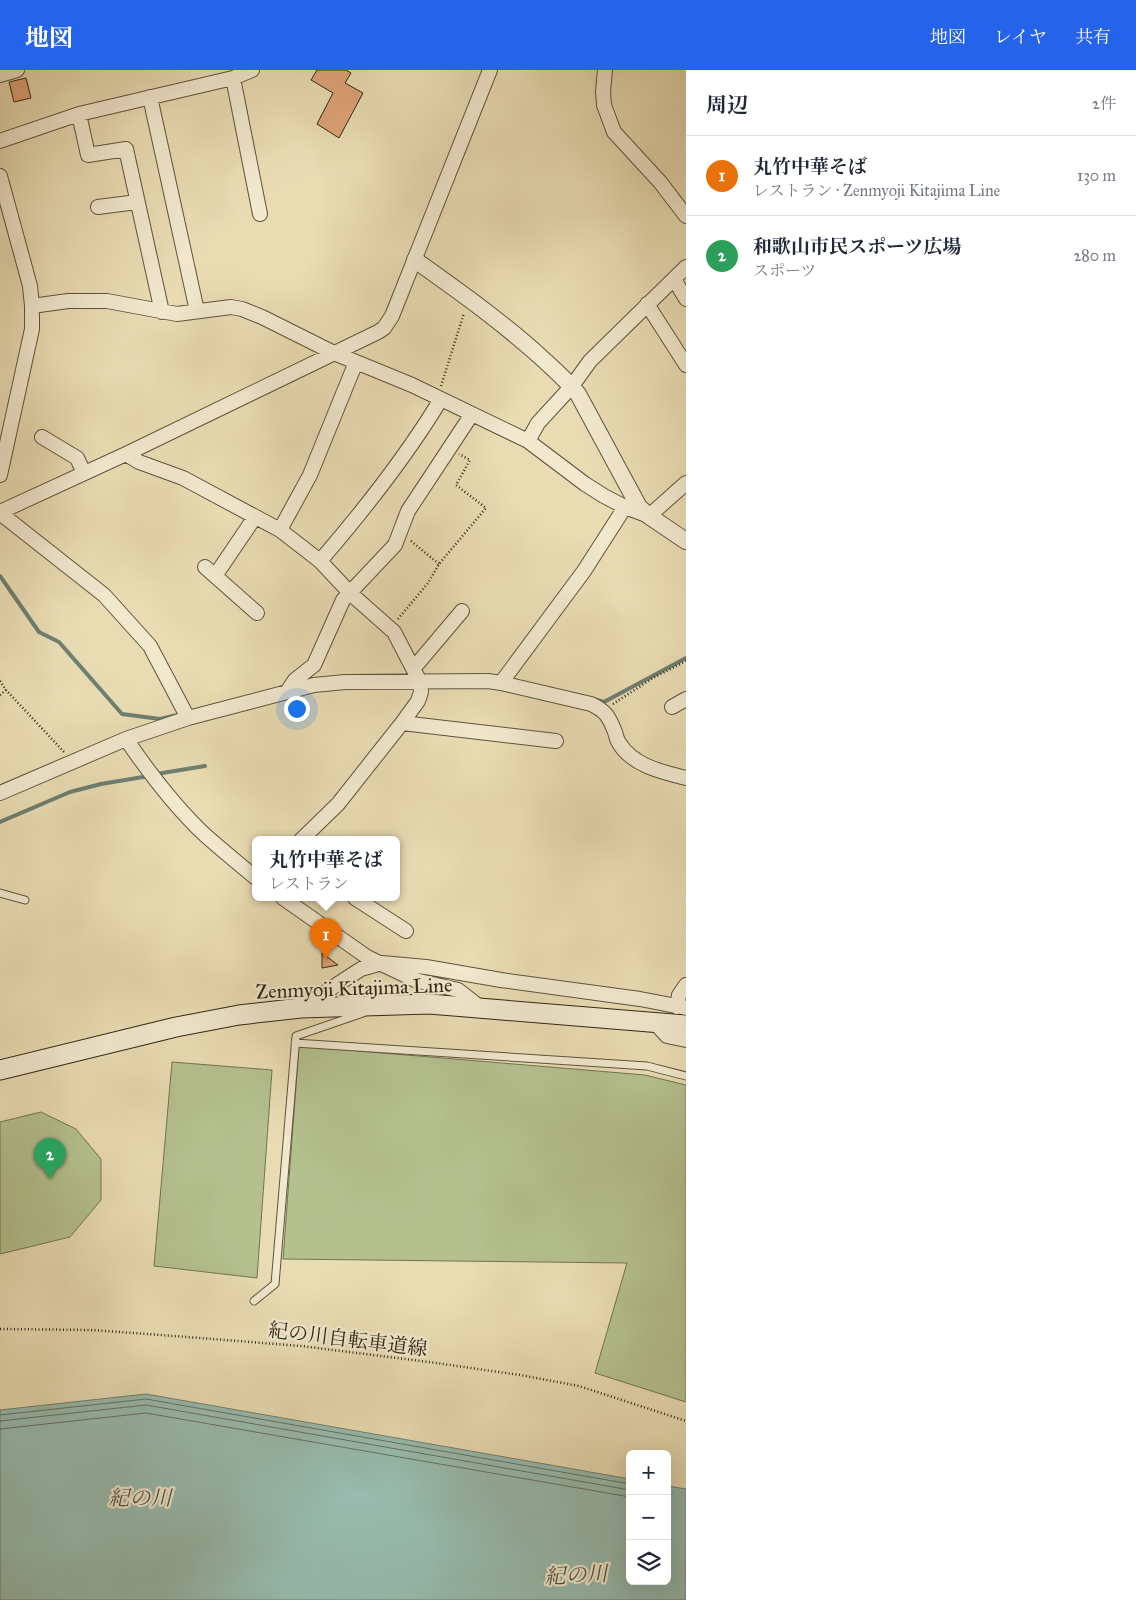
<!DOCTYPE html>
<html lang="ja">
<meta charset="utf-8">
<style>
:root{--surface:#fff;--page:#f6f6f7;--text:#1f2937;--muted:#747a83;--line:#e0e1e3;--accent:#2563eb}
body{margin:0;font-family:"IM FELL Great Primer","Noto Serif JP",serif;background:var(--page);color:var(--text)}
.controls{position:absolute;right:15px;bottom:15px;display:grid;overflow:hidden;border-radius:8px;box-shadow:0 5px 20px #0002}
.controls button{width:45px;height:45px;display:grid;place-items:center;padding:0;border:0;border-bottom:1px solid var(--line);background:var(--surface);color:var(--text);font:25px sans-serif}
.you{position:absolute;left:296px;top:638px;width:18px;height:18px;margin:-12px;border:4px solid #fff;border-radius:50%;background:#1a73e8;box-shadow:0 0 0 8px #1a73e833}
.badge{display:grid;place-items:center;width:32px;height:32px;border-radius:50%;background:var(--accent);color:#fff;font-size:16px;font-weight:700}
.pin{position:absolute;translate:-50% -41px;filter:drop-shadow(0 1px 2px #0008)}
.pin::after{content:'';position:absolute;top:26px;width:18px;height:15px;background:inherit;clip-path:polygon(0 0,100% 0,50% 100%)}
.popup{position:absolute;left:252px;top:766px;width:148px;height:65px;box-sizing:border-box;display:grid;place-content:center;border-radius:8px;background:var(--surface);filter:drop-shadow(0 1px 4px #0005);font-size:16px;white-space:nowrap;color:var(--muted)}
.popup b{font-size:19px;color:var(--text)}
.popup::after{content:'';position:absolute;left:50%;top:100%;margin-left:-10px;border:10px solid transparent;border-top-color:var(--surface)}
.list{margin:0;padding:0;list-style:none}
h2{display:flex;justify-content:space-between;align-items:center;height:65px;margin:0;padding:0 20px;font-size:21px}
h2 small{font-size:16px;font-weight:400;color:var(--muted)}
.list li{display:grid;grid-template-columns:32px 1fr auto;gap:15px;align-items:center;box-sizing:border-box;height:80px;padding:0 20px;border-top:1px solid var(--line)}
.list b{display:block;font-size:19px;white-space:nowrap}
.list p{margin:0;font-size:16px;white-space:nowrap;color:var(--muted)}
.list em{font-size:16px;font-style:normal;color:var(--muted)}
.icon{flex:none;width:28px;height:28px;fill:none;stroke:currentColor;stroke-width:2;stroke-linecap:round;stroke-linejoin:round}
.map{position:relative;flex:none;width:686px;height:1530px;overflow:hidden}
header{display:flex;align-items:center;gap:30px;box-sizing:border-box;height:70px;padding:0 25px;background:var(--accent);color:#fff}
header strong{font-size:24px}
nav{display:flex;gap:28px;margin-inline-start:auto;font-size:18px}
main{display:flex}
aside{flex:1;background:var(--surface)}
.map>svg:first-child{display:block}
</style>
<header>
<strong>地図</strong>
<nav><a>地図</a><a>レイヤ</a><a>共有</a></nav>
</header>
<main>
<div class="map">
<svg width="686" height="1530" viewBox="0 0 686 1530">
<rect width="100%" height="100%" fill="#e9dcb3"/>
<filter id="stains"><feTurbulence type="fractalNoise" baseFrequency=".004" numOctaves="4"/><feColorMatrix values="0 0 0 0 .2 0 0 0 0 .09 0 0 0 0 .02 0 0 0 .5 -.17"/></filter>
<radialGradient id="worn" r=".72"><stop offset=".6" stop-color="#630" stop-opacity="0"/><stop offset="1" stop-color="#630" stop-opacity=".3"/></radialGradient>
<path fill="#b4c18f" stroke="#727352" d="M299,976L645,1005L686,1015V1332L595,1303L627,1193L283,1189Z
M172,992L272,1000L257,1208L154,1196Z
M41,1042L76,1059L101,1089V1130L70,1167L0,1184V1052Z"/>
<path fill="#97bbae" stroke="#6e7f71" d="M146,1324L630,1409V1511H667V1416L686,1419V1530H0V1340Z"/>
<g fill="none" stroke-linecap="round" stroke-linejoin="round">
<path stroke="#647062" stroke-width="1" d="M0,1345L146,1329L630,1414
M0,1351L146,1335L630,1420
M0,1359L146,1343L630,1427"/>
<path stroke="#6e7f71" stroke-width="4" d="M0,506L39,562L59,572L122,644L160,649L177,645
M597,630L604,632L686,588
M156,704L205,696
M0,752L70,722L101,714L149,706"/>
</g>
<path fill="#dda478" stroke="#312515" d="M317,0H346L351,3L345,13L363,23L339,68L317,54L333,23L311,10Z
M26,8L31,28L14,32L9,12Z
M322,883L338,895L322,898Z"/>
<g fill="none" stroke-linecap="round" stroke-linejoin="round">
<g stroke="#5f533c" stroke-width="9">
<path id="service" d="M0,823L25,830
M295,973L647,996L686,1006
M254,1231L275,1214L296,966L363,943"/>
</g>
<g stroke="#5f533c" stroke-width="16">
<path id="minor" d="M605,0L603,22L604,35L614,62L660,112L686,146
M0,5L17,0
M233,8L260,144
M150,27L197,241
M79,44L88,85L126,79L162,242
M0,71L79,44L233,8L252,0
M0,106L30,216L32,236V259L0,405
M98,137L137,132
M674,209L686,229
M647,234L686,295
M32,236L68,231H107L177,244L231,237L242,239L262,247L334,283L412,315L528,371L585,414L604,426L625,437L649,446L686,413
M42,367L77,388L84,403
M528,371L538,353L572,316L590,291L686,197
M126,384L139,392L183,408L280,460L320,491L350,523L394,562L420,612L421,622L418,631L402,653L338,734L301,770
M0,442L126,384L378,262L384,258L392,246L490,0
M0,443L104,525L150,576L188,648
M280,460L310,405L356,292
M320,491C364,440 406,387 441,329
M205,497L257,543
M215,506L255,447
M413,599L462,541
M501,613L584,501L625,437
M287,622L295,610L314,595L343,530L395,475L408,441L472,344
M672,637L686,629
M402,653L556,671
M126,669L188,648L314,615L345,612L488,611L501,613L591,634C606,641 609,647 615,662C616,666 617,670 619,673C633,696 662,702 686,708
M0,723L126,669C150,704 175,737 205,765C222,780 239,794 256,808
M283,828L367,887L415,910L458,920L481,938
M355,828L406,861
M677,937L679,925L686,915
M301,938L361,899L382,893L426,897L501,910L640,929L686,938
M655,953L667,966L686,970"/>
</g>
<g stroke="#5f533c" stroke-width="18">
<path id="tertiary" d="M415,190C460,222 505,254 545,291C557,302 568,312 578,324L639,437L649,446L686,471"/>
</g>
<g stroke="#312515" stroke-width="21">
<path id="secondary" d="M0,1000L176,957L239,945L301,938L429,934L686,955"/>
</g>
<path stroke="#312515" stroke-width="2.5" stroke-dasharray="1 2.5" stroke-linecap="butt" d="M441,316L464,243
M411,471L439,494
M398,549L428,513L439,494L486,438L456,415L470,390L459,384
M0,611L6,620L64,682
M0,625L6,620
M613,634L653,608L686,591
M0,1259L93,1260L187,1267L301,1276L429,1292L520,1305L579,1316L686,1351"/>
<use href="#service" stroke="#f1e8ce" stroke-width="7"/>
<use href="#minor" stroke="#f1e8ce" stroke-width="14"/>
<use href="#tertiary" stroke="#f1e8ce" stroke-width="16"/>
<use href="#secondary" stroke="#f1e8ce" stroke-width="19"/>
</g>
<g text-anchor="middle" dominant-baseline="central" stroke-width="4.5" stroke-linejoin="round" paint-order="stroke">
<g font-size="20" fill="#312515" stroke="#f1e8ce">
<text transform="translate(354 918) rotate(-2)">Zenmyoji Kitajima Line</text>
<text transform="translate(348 1269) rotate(7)">紀の川自転車道線</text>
</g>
<g font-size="21" font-style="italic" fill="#505243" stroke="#f1e8ce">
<text x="140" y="1428">紀の川</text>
<text transform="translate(576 1505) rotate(-3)">紀の川</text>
</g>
</g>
<rect width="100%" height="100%" filter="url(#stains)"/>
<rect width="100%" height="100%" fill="url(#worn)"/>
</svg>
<div class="controls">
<button>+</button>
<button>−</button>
<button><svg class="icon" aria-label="layers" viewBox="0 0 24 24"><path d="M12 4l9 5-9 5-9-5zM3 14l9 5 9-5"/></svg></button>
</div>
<div class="you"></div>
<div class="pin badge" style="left:326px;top:889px;background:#e8710a">1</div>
<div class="popup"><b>丸竹中華そば</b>レストラン</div>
<div class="pin badge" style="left:50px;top:1109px;background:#2e9e5b">2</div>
</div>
<aside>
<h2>周辺<small>2件</small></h2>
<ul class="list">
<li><span class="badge" style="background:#e8710a">1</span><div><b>丸竹中華そば</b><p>レストラン · Zenmyoji Kitajima Line</p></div><em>130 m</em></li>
<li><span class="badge" style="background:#2e9e5b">2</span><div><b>和歌山市民スポーツ広場</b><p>スポーツ</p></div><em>280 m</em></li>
</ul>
</aside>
</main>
